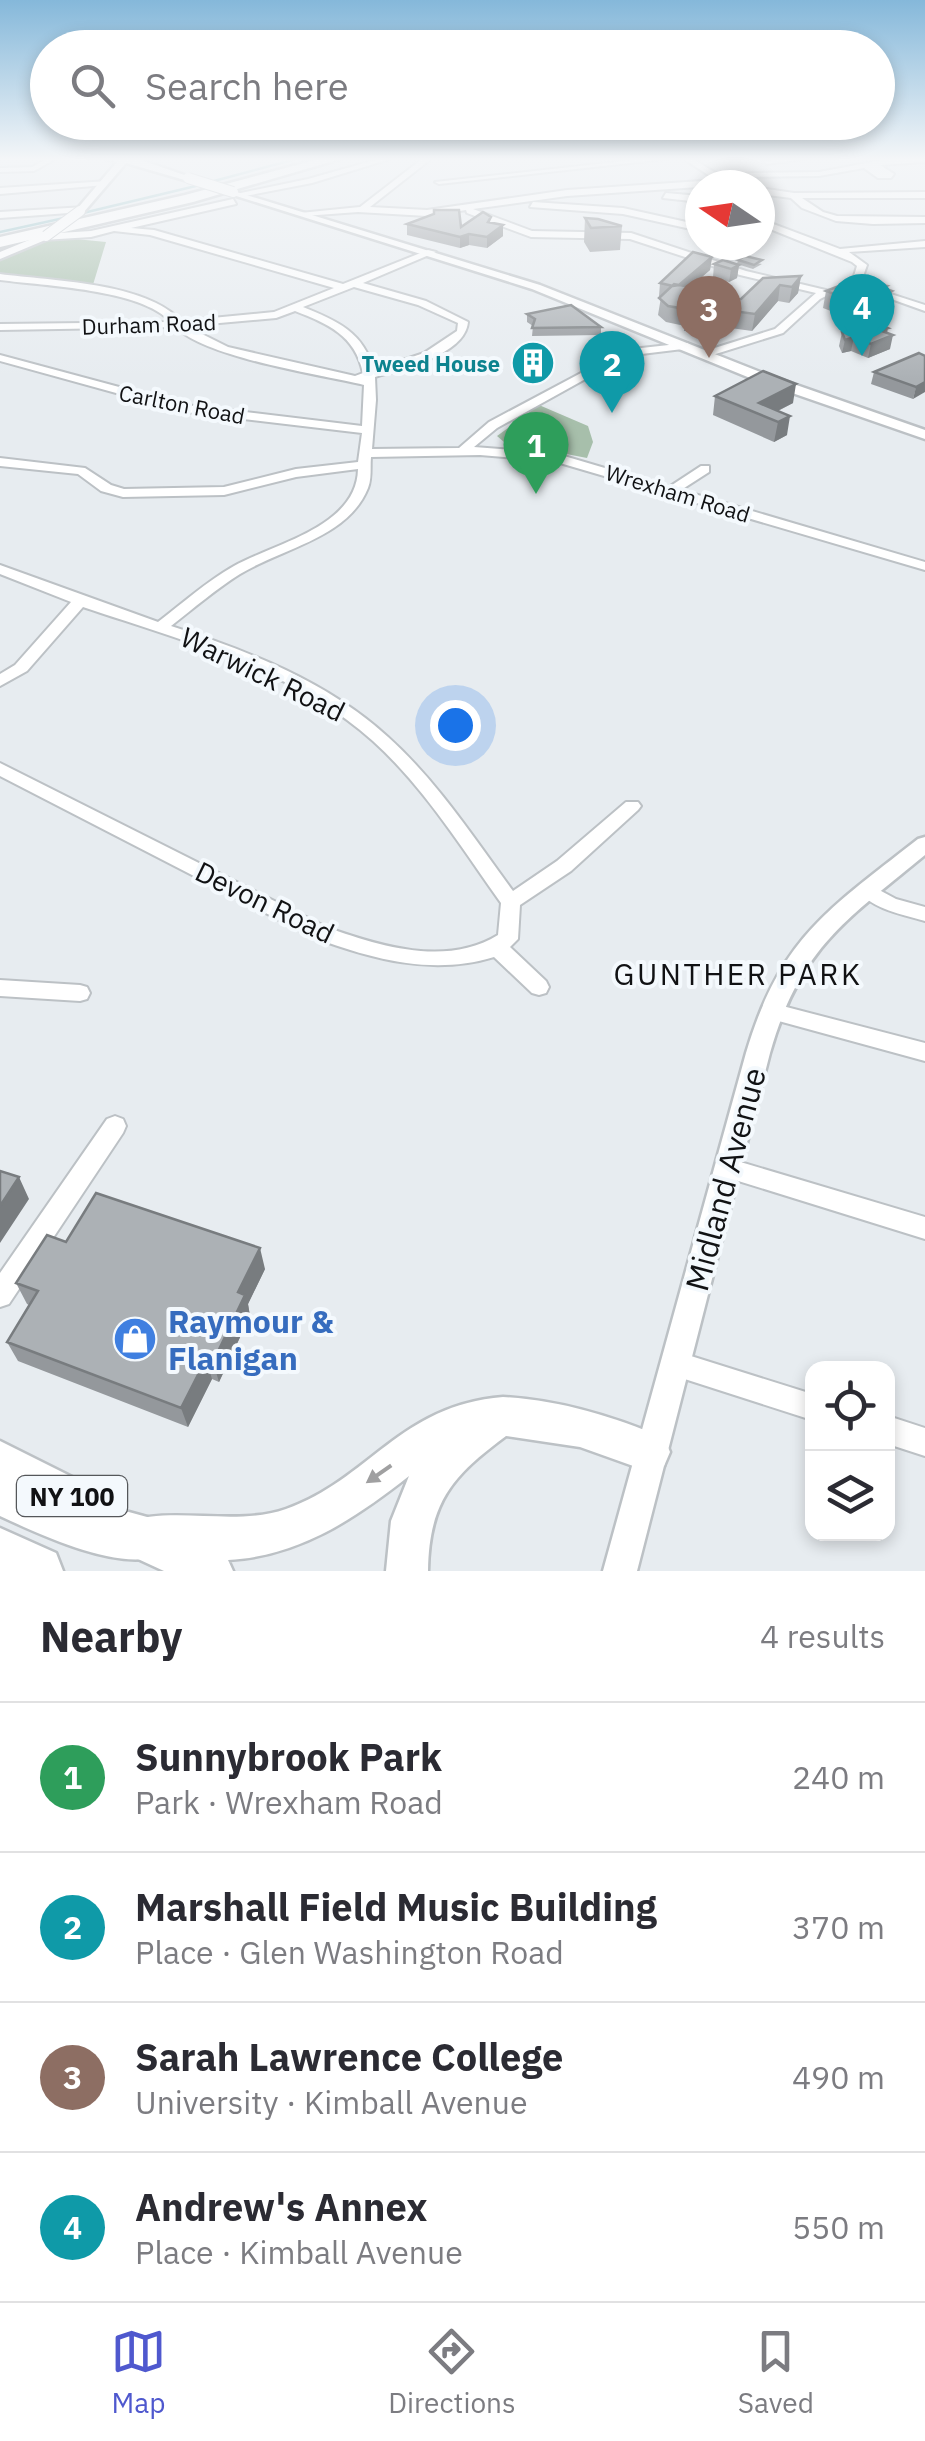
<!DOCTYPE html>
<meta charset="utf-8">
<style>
:root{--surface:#fff;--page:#f7f7f7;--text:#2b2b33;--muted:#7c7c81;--line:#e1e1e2;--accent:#4f58ce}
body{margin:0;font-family:"IBM Plex Sans",sans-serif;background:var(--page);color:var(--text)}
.controls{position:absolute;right:30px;bottom:30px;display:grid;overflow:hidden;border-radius:20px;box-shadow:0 5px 15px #0003}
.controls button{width:90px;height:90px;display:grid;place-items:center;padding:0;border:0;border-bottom:2px solid var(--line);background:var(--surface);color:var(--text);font:50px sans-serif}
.compass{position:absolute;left:685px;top:170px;width:90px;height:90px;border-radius:50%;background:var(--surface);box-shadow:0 5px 15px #0003;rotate:283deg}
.you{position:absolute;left:455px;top:725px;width:35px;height:35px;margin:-25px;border:8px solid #fff;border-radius:50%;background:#1a73e8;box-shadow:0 0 0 15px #1a73e833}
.badge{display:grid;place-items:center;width:65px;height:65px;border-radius:50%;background:var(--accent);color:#fff;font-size:32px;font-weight:700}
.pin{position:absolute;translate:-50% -82px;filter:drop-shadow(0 2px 5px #0008)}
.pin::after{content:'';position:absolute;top:52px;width:35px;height:30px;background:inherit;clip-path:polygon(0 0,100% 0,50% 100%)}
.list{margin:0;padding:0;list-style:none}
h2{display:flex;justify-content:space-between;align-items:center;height:130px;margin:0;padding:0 40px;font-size:42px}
h2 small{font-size:32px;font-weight:400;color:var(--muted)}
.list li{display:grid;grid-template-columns:65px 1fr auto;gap:30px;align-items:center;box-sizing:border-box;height:150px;padding:0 40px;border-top:2px solid var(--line)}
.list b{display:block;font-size:38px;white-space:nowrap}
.list p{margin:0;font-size:32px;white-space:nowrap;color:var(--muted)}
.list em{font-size:32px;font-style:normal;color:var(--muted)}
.icon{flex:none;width:55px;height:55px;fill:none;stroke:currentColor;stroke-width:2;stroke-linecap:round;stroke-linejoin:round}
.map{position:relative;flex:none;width:925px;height:1571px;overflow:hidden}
.search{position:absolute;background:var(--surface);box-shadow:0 5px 15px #0003;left:30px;right:30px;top:30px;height:110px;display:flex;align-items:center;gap:25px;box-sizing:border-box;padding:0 35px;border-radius:55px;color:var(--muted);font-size:38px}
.sheet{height:730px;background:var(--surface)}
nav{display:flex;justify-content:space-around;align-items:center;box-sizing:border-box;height:140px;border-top:2px solid var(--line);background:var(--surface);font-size:28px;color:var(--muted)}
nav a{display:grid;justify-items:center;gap:5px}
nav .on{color:var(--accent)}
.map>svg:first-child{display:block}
</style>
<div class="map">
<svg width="925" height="1571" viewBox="0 0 925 1571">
<rect width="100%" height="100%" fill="#e7ecf0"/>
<path fill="#a7bfab" d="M55,237L106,242L92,288L0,275V260Z
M539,405L588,426L593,442L587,458L504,442L497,436Z"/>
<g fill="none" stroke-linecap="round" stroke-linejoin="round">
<path stroke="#92bfc5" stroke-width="2.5" d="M214,181L296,159
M83,213L200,185
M0,232L64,218"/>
<g stroke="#bcc1c5" stroke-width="4">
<path id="minor" d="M46,159H55L34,171L0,172V168L32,167Z
M379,159H390L312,183L240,197L236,194L308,179Z
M422,159H431L370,207L427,210L567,190L716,180L684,159H693L724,178L751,173L819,172L888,159H925V162L880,165L894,174L891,178H878L864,168L819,176L751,177L729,182L728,185L567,196L473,209L532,231L631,233L746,271L834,292L820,299L783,333L706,357L701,354L702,352L775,329L816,293L740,275L630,239L531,237L467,213L466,210L427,216L358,212L304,216L300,213L360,207Z
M642,159H666L439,184L435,182Z
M778,159H805L767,164L763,162Z
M108,181L105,185L0,194V188Z
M760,188L794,193L925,192V198H802L823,212L837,216L925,217V223L873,224L836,221L802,208L791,198L760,194Z
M666,193L700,196V202L663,198Z
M233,199L236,204L131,228L154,230L343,284L428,250L436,252L363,283L426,301L468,322C465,355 402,369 375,377L376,400L372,449L459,448L489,422L581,373L598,359L623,350L687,343L692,346L691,348L625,356L606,363L589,377L497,428L474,447L554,453L669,487L701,466H709V472L681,490L925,562V570L553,461L480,455L371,457C370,467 372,478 368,488C348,538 283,548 240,574C216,589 194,608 171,626C248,651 327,681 388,737C437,781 474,838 513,891L557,861L626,802H638L641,806L638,810L571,871L520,905L518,939L510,947L546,981L549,987L546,993L539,995L532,993L494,957C432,976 372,959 312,937L0,776V763L326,927C379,946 446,967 498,935L501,903C461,847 424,787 373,741C292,669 184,641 83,607L27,671L0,686V674L15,665L71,602L0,574V565L158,622C183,603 207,581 234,566C275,543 357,527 358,469L296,477L224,495L123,497L101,491L78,474L0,466V458L85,468L111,485L124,489L224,487L296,469L358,462L362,433L185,412L0,361V355L186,405L362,426L364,385C322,375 203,357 176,327L0,330V324L171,322C141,289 45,286 0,280V274C52,281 146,282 181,321L274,312L334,288L150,235L114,231L91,237L43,240L38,237L43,234L91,231ZM354,287L418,305L458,323L457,331L424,353L373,370C365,333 336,320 303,307ZM295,311C328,324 355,335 363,373L355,376L228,347L186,326L276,318Z
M533,202L623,208L700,225V231L623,214L530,207Z
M85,207L82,212L0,218V212Z
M760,219L840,249L925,241V247L849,252L867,265L862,279L852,285L847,282L854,276L857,266L852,262L760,225Z
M869,287L925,305V311L869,291Z
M868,884L896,899L925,907V921C901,914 875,910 858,891L861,886Z
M0,980L80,985L87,987L90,993L87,999L80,1001L0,996Z
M771,1003L925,1043V1061L764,1017L761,1011L764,1005Z
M115,1116L123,1119L126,1126L123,1133L9,1304L0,1307V1273L107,1119Z
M727,1158L925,1217V1239L719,1175L715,1168L719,1161Z
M675,1351L812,1394V1420L666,1373L662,1364L666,1355Z
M888,1416L925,1428V1456L888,1444Z"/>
</g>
<g stroke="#bcc1c5" stroke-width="5">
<path id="tertiary" d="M106,159H138L193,178L188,181L126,163L83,213H77V209L117,162Z
M230,190L540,285L765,374L925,430V439L755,380L532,289L230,194Z
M46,233L50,238L0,259V252Z
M925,837V855C845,921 800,948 770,1053L637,1571H603L746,1053C780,938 829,909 918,839Z"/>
</g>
<g stroke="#bcc1c5" stroke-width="5">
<path id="primary" d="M503,1397C559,1400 612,1416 664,1438L670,1452L664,1466L650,1472L580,1447L506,1436C452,1476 429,1502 428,1571H386L391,1521L409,1476C354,1519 300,1556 228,1560L233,1571H164L125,1553L119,1538L125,1523C170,1505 235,1527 286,1509C369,1480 400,1405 503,1397Z
M0,1441L116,1499L122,1514L116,1529L101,1535L0,1483Z"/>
</g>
<g stroke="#bcc1c5" stroke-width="5">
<path id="motorway" d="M319,159H340L193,202L0,247V237L185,195Z
M0,1467L63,1494L158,1520L165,1538L158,1556C117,1571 39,1534 0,1516Z
M0,1528L56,1553L63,1571H0Z"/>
</g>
<use href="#minor" fill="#fff" fill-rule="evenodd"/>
<use href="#tertiary" fill="#fff" fill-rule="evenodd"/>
<use href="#primary" fill="#fff" fill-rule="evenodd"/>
<use href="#motorway" fill="#fff" fill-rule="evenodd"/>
<g stroke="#bcc1c5" stroke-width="12" stroke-linecap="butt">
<path id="tertiary-bridge" d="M188,178L233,192
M46,236L80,211"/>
</g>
<use href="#tertiary-bridge" stroke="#fff" stroke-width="10"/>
</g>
<path fill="#94989c" d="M491,217L490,222L503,236L487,248L469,245L460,248L407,235V224L461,227Z
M585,218L622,226L620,250L590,252L584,242Z
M712,257L710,270L690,287L717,300L741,299L801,276L798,293L789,303L778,301L752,331L709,325L704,331H684L685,326L666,322L658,315L661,297L659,296L660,283Z
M738,260L762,264L753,269L737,264Z
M714,264L739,265L737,278L729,282L713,277Z
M887,286V290L892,291L888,308L855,326L835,319L836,313L823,308L826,291Z
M527,314L601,327V335L532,336L533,326L527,322Z
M842,332L887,333L890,349L868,358L851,351L842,353L839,346Z
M925,356L913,399L871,384L874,372Z
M715,396L793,403L778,411L787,435L774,442L713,415Z
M66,1242L265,1269L248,1304L250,1316L219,1382L212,1379L188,1427L18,1361L7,1342L29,1305L27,1304L16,1283Z"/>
<path fill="#787c7f" d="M503,225V236L487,248V237Z
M469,234V245L460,248V237Z
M712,257L710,270L676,299L678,286Z
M739,265L737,278L729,282L731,269Z
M801,276L798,293L789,303L792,287Z
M780,285L778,301L752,331L755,314Z
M887,286L886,294L892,291L888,308L855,326L859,308Z
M718,292L716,309L711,308L709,325L704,331L706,314L711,300Z
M888,328L886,338L893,335L890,349L868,358L871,344L879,330Z
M854,337L851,351L842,353L845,340Z
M925,382V392L913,399L916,387Z
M796,384L793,403L765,417L759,403Z
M790,416L787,435L774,442L778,422Z
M19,1177L29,1199L0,1243V1206Z
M260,1248L265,1269L248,1304L250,1316L219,1382L213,1362L238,1292Z
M206,1359L212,1379L188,1427L181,1408Z"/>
<path fill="#acb1b5" stroke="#787c7f" stroke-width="2.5" d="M434,210H459L461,227L483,212L491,217L488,222L503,225L487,237L469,234L460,237L407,224L434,214Z
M585,218L598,219L622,226L591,228Z
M693,252L712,257L679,285L673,286L660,283Z
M745,256L762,260L754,265L738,260Z
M723,260L739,265L731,269L714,264Z
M801,276L792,287L780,285L755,314L711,308L706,314H686L692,310L668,306L659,298L674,284L718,292L711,300L741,299L763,278Z
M857,279L887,286L883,288L892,291L859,308L838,302L846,298L826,291Z
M571,305L601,327L532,328L535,319L527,314Z
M872,321L888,328L879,330L893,335L871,344L854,337L845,340L842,332Z
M919,353L925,356V382L916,387L874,372Z
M763,371L796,384L759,403L790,416L778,422L715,396Z
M0,1171L19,1177L0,1206Z
M96,1193L260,1248L238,1292L245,1295L213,1362L206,1359L181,1408L7,1342L38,1291L16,1283L47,1235L66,1242Z"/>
<defs><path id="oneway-solid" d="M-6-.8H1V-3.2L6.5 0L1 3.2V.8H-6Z" transform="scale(2.5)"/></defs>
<use fill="#a0a0a1" href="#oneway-solid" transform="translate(379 1474) rotate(145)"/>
<linearGradient id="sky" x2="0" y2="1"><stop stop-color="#85b8da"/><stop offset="0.42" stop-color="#f4f6f8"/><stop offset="1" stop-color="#f4f6f8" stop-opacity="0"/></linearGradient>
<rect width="925" height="379" fill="url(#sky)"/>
<defs>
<g id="building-disc" transform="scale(2.25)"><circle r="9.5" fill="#0f9aa8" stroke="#f4f9fd"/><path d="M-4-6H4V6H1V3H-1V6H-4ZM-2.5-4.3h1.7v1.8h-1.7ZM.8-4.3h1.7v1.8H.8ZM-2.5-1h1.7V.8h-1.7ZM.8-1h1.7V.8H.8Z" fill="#fff"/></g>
<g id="shop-disc" transform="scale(2.25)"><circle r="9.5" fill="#3f7fe0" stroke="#f4f9fd"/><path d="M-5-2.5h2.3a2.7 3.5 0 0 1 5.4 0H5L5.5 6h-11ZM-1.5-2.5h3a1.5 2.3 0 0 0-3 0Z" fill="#fff"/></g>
</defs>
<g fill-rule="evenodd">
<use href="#building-disc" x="533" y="363"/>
<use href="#shop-disc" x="135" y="1339"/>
</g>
<g text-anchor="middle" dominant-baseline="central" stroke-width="8" stroke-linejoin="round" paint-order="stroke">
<g font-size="22" fill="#111214" stroke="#f4f9fd">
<text transform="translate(149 324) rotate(-2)">Durham Road</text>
<text transform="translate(182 404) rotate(11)">Carlton Road</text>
<text transform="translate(678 493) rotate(17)">Wrexham Road</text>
</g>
<g font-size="22" font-weight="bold" fill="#0d838f" stroke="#f4f9fd" text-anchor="end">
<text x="500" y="363">Tweed House</text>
</g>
<rect fill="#f4f9fd" stroke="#55575a" stroke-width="2.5" x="17" y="1476" width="110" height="40" rx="8"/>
<g font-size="25" font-weight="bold" fill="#111214">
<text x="72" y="1496">NY 100</text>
</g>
<g font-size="28" fill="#111214" stroke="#f4f9fd">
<text transform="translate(263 674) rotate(26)">Warwick Road</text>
<text transform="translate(265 902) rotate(26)">Devon Road</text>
</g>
<g font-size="30" letter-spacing="2.5" fill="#111214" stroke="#f4f9fd">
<text x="738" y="973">GUNTHER PARK</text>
</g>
<g font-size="32" fill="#111214" stroke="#f4f9fd">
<text transform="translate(725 1179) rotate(-75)">Midland Avenue</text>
</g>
<g font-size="32" font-weight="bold" fill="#366cbe" stroke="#f4f9fd" text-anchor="start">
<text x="168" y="1321">Raymour &amp;<tspan x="168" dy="37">Flanigan</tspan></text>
</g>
</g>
</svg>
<div class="controls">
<button><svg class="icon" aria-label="locate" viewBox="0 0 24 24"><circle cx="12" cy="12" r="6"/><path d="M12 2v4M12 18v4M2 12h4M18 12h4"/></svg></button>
<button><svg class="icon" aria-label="layers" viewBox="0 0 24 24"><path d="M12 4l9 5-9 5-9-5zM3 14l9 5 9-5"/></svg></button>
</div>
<svg class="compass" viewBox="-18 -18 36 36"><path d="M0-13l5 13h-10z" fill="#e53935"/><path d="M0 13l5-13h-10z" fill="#7c7c81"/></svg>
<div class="you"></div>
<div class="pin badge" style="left:536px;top:494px;background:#2e9e5b">1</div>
<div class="pin badge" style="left:612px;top:413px;background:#0f9aa8">2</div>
<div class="pin badge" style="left:709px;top:358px;background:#8d6e63">3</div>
<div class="pin badge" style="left:862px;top:356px;background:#0f9aa8">4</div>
<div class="search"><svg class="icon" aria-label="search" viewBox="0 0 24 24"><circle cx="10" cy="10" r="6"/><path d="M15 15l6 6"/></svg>Search here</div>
</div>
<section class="sheet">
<h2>Nearby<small>4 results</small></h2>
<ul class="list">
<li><span class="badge" style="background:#2e9e5b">1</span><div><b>Sunnybrook Park</b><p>Park · Wrexham Road</p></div><em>240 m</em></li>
<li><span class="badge" style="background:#0f9aa8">2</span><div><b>Marshall Field Music Building</b><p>Place · Glen Washington Road</p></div><em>370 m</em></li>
<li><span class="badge" style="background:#8d6e63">3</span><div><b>Sarah Lawrence College</b><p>University · Kimball Avenue</p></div><em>490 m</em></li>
<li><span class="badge" style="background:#0f9aa8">4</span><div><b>Andrew's Annex</b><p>Place · Kimball Avenue</p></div><em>550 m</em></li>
</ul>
</section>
<nav>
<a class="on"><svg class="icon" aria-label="map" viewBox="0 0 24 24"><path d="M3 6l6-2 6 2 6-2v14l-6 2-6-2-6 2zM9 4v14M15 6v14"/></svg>Map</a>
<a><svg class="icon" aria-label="directions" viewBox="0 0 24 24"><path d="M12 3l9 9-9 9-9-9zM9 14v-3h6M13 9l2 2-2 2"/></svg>Directions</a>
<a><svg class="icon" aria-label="saved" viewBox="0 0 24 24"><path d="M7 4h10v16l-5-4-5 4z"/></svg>Saved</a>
</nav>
